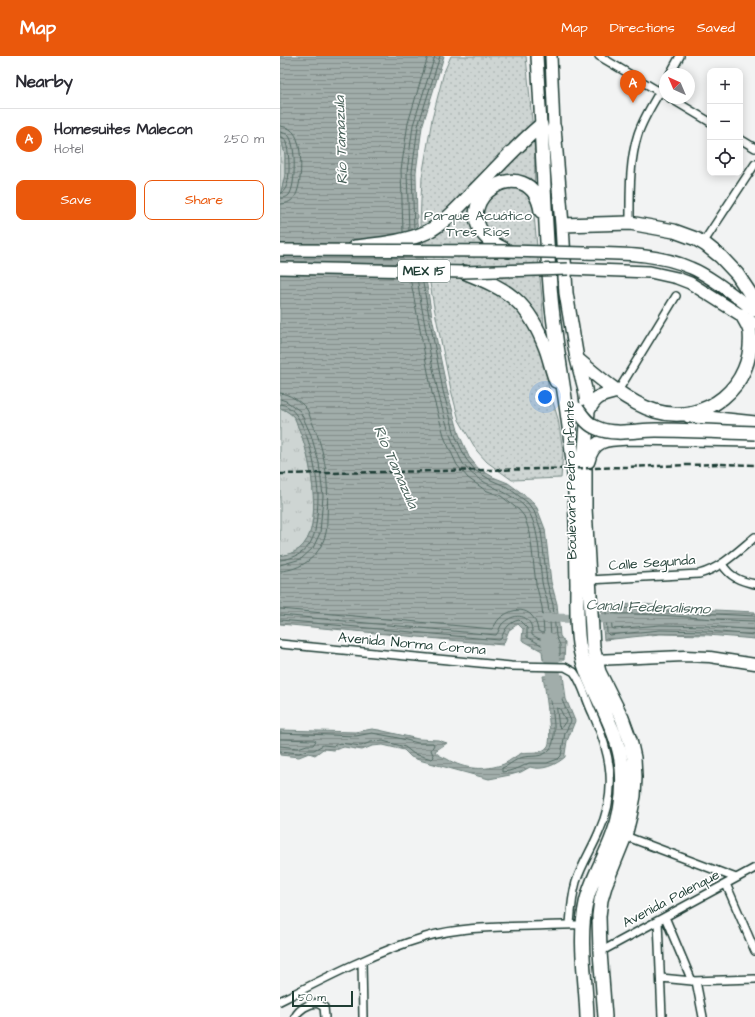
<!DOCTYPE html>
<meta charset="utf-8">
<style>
:root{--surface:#fff;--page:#f2f2f3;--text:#2b2b33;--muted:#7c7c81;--line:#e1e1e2;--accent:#ea580c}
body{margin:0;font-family:"Architects Daughter",sans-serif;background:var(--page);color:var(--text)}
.controls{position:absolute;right:12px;top:12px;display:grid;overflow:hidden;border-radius:8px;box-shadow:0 2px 10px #0003}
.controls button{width:36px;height:36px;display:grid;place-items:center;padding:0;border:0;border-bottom:1px solid var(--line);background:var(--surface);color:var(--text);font:20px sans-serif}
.compass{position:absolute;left:379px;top:12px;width:36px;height:36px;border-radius:50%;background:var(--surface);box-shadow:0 2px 10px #0003;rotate:316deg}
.scale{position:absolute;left:12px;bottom:10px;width:61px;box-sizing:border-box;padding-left:4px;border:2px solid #1f3d34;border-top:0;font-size:11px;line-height:14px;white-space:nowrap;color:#1f3d34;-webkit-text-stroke:3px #fff;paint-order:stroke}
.you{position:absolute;left:265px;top:341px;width:14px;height:14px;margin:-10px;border:3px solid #fff;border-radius:50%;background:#1a73e8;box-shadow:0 0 0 6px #1a73e833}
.badge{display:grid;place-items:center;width:26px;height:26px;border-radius:50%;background:var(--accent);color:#fff;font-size:13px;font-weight:700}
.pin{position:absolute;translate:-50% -33px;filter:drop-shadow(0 1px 2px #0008)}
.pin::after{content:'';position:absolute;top:21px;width:14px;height:12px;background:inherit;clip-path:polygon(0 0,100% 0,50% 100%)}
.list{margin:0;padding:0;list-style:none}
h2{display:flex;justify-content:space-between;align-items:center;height:52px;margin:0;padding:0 16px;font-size:17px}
h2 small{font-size:13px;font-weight:400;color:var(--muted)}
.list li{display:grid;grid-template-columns:26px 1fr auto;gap:12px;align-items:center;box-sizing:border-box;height:60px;padding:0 16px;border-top:1px solid var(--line)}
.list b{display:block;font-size:15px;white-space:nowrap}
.list p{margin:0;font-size:13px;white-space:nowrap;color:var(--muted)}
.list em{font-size:13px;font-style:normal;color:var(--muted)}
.actions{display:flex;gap:8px;padding:12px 16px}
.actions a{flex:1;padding:9px 0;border:1px solid var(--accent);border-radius:8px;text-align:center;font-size:14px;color:var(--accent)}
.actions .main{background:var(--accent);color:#fff}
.icon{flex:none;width:22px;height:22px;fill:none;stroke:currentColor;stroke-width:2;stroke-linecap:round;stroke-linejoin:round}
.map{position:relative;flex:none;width:475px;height:961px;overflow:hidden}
header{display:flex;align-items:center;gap:24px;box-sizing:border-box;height:56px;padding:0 20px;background:var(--accent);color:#fff}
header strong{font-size:19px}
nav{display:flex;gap:22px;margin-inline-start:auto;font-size:14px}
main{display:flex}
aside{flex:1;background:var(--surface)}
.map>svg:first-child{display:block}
</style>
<header>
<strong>Map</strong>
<nav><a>Map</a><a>Directions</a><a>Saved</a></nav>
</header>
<main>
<aside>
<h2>Nearby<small></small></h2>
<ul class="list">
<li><span class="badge">A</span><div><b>Homesuites Malecon</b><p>Hotel</p></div><em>250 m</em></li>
</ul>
<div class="actions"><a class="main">Save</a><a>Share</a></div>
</aside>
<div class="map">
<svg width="475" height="961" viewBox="0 0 475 961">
<defs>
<pattern id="grass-tufts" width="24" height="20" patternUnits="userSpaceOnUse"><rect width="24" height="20" fill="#ced5d3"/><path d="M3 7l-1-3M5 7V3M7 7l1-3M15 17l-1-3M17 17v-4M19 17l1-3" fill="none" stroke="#b0b8b6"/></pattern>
<pattern id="park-dots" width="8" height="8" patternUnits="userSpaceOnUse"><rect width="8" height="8" fill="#ced5d3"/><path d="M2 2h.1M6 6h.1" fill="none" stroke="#b0b8b6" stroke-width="1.8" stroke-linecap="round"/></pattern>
<pattern id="water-rules" width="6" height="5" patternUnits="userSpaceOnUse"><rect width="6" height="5" fill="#a1adaa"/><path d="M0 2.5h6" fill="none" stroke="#838e8b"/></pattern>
</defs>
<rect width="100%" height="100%" fill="#f2f3f3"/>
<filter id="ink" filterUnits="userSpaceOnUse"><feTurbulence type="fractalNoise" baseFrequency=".025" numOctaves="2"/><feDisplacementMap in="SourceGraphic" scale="8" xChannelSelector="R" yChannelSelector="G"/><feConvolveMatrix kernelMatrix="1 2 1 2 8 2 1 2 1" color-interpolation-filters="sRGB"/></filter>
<g filter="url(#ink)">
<path fill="url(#grass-tufts)" stroke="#768984" d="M0,77L5,99V119L0,140Z
M0,352C4,353 10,357 13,360C16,363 17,368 18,371C30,396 43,466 24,488C18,496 10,498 0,500Z"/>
<path fill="url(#park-dots)" stroke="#768984" d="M171,0H246L255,97L254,159L262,243L268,329L278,363L283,395L281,422L232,424L207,406L197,395L179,364L171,334L154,251L140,168L142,121L152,63L164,16Z"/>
<path fill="url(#water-rules)" stroke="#6d807b" d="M0,0H164L142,71L136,116L137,167L152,261L167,334L179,378L189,401L198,412L213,421L228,427L250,443L257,452L265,473L271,526L277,548L280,580L285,587L284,604H263L262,595L242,584L243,573L238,568L229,574L223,589L0,568V500C10,498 18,496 24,488C43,466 30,396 18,371C17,368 16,363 13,360C10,357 4,353 0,352V140L5,119V99L0,77Z
M364,548L395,552L475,556V583L428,579L380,578L324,584L321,549Z
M283,619L286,643L295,665L287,685L285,698V701C276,709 262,715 250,711L241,716L230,719L209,723L139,704L131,701L124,694L103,689L92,690L82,694L64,691L54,694L43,693L35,699L29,697L19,701L0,699V674L76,676L92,673L99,674L138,683L158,684L167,687L155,695C157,699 163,701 167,703C185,714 205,715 224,708C230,705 235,700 242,697C251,695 262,699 268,690C273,682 265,631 263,620Z"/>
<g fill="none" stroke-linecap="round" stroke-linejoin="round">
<path stroke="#536a63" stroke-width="1" d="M0,70C6,71 10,72 14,77C23,89 23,130 14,142C10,146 6,148 0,148
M0,76C3,77 6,77 9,80C16,89 16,130 9,139C6,142 3,142 0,142
M0,81L4,82C10,91 13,136 0,137
M134,173L132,116L138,70L160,0
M129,175L127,116L133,69L155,0
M123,176L121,114L128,67L148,0
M0,337C9,338 20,345 26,352C29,356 30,362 32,366C46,396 49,429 47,462C47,468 47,475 45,480C39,501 21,514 0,515
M0,343L6,345L20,355L31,379L39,407L43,440L40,477L33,492L21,503L0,509
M0,348C27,350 37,418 38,439C38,450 37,464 35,475C34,480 31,486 29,489C22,499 11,503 0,504
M0,553L212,573C215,570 216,566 219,563C236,548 255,552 258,575L262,577L264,576L262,551L256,528L250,477L244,460L239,454L221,440L205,434L188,422L177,409L165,383L152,337L130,221
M0,559L216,579C219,576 219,572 222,568C231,559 245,556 251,569C252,572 252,576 252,579L267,587L272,594H275C276,588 272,585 271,579C270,569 270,559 268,549C267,541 263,534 262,526C259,504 260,466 244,450C226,432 193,428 181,404C166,375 159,341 152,308C147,279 141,251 137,221
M475,560L395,556L364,552L328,553L326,555L327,577L329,579L380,574L428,575L475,579
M0,564L219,584L221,583C224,575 228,566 239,564L247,572V581L265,591L267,599L278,600L280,599V589L276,580L273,549L267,526L261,474L254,455L247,446L227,431L211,424L196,415L186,403L175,379L163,335L142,222
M475,565C428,564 380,557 333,558L331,560L332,572L334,573L380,569L428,570L475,574
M270,623H279L280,624L282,644L291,665L285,677L281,700L278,703L267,707H249L239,712L229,715L222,716V712C228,710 232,706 238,703C247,698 259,703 267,696C282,686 269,641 268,625Z
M277,652L280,653L286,665L281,672L279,670Z
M0,677L76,680L92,677L114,681L138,687H153L154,689L151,694L154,701L152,703L134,698L125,691L103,685L91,686L81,690L60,687L53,690L43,689L34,694H28L19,697L0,695
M0,683L34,684L36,685L33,689H27L18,692L0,690"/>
<path stroke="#a1adaa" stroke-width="9" d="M266,562L334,563"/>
<path stroke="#a1adaa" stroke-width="15" d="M268,584L270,590L276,639"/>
<g stroke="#1f3d34" stroke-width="10">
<path id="street" d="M319,0L385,39
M390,18L400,0
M390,42L430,66
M460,83L475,92
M350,167C350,138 349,106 358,78C364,60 376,43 385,26
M423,187L475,108
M338,335L396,240
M442,508C450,521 460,525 475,528
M309,524L419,518C441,512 457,496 475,481
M0,588L231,610L285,611L294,616C303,628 306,644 313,658C331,698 338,734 319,776C312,793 302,808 296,826C292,840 291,854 290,868
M345,780L456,822
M446,828L475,895
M385,861L412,925
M378,865L382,961
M320,896L475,812
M82,905L83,961
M381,922L412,925L475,923
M416,925L423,961
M0,945C47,921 95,896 145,881C180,871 216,871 251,870C269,870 286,868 303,869
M15,961C19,953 28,948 37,947L44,951L45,961"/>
</g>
<g stroke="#1f3d34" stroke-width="13">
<path id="secondary" d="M315,604L404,600L430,601L475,608"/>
</g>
<g stroke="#1f3d34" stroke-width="14">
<path id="primary" d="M257,0L261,69
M271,0L274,72
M305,197C340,198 378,197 411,212C431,220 457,242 475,255
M288,213L370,216L397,222L410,227L475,268"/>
</g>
<g stroke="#1f3d34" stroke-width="16">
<path id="highway" d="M261,69C264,127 266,185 271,242C276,294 287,345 292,396C297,440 296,484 297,528C297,548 296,568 299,588C306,632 338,667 342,712C344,735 341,758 333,779C325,802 311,823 306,847C298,884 306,924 307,961
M274,72L282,169L286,237L297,303L305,333L308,355L305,394V452L313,591L319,616L342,662L350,684L354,702L355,721L354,740L350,760L345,780L326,827L321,844L319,860L320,896L325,961
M282,169L350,167L394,175L416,183L426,189L441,201L457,218L473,242L475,248
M75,191C99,188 125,186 147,176C166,166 181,149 195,134C217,112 237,89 261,69
M228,195C221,192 215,189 209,184C164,143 251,92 261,155
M184,216C229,234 248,245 266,293C270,304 272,315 276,325
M297,303C318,321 348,347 375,355C425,370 475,331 470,276C469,270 465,265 462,259
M308,355C316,339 322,339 338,335
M409,360L475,367
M308,405C313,381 331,383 351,382L475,384"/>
</g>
<use href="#street" stroke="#fff" stroke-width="7"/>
<use href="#secondary" stroke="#fff" stroke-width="10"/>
<use href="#primary" stroke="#fff" stroke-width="11"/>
<use href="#highway" stroke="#fff" stroke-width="13"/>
<path stroke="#1f3d34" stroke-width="2.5" stroke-dasharray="6 3" stroke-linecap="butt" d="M0,418L313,412L440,408L475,409"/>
<g stroke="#1f3d34" stroke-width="14" stroke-linecap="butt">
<path id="primary-bridge" d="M0,194L228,195L305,197
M0,212L184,216L288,213"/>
</g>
<g stroke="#1f3d34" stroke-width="16" stroke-linecap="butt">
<path id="highway-bridge" d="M297,353C303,361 308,369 317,372C335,380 357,374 376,374C409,374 442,376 475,377"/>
</g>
<use href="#primary-bridge" stroke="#fff" stroke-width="11"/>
<use href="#highway-bridge" stroke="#fff" stroke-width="13"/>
</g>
</g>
<g text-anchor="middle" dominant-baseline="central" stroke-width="3.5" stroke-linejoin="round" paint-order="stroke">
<rect fill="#fff" stroke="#627771" stroke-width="1" x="118" y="204" width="52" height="22" rx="3"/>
<g font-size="13" font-weight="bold" fill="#1f3d34">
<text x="144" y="215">MEX 15</text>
</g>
<g font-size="14" fill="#425b54" stroke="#fff">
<text x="198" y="160">Parque Acuático<tspan x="198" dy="16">Tres Rios</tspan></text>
</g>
<g font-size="14" fill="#1f3d34" stroke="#fff">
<text transform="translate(291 424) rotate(-91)">Boulevard Pedro Infante</text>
<text transform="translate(372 507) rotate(-4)">Calle Segunda</text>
<text transform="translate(132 588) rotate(5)">Avenida Norma Corona</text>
<text transform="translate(391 843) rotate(-28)">Avenida Palenque</text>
</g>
<g font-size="15" font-style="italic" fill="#465f57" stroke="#fff">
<text transform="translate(61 84) rotate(-92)">Río Tamazula</text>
<text transform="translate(116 411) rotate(66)">Río Tamazula</text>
<text transform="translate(368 551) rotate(2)">Canal Federalismo</text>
</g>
</g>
</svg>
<div class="controls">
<button>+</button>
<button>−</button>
<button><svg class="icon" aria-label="locate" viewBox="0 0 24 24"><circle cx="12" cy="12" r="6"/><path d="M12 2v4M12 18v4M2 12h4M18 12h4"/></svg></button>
</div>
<svg class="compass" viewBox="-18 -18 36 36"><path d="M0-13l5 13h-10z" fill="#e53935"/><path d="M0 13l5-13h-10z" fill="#7c7c81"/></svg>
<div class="scale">50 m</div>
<div class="you"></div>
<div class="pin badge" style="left:353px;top:47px">A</div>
</div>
</main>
